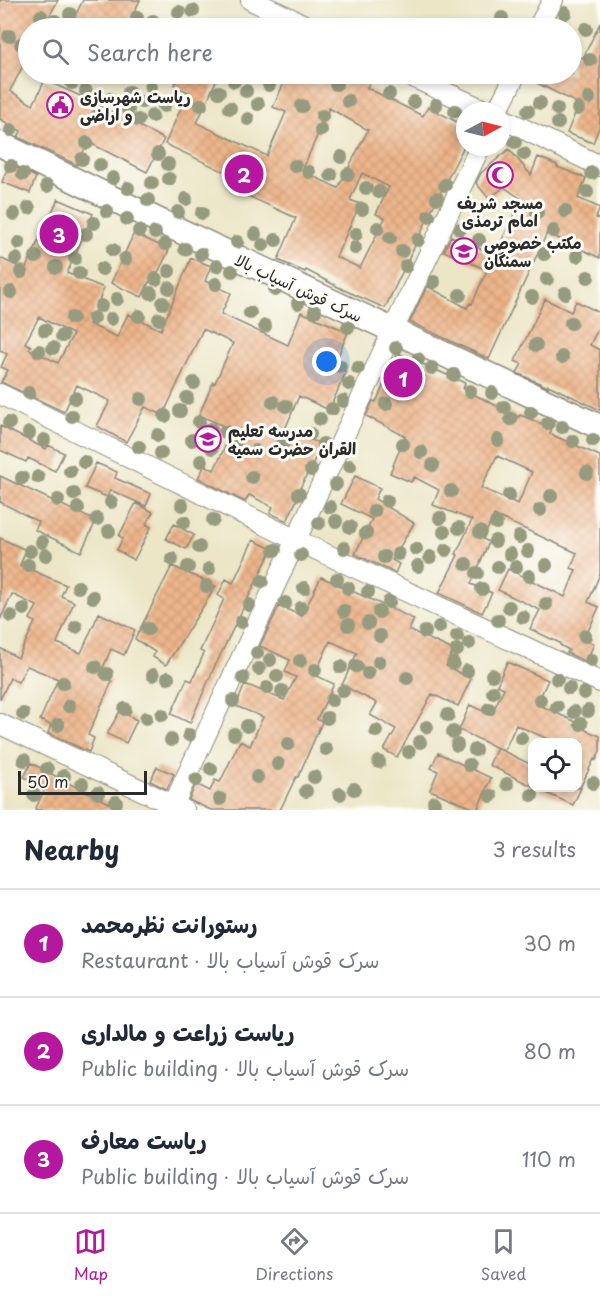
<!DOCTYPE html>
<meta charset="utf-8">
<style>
:root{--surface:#fff;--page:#f6f6f7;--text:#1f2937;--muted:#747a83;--line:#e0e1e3;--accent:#b5179e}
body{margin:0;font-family:"Playpen Sans","Playpen Sans Arabic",sans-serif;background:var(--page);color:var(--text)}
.controls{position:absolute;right:18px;bottom:18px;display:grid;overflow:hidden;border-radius:12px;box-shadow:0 3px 9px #0003}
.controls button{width:54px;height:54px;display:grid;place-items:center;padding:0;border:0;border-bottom:2px solid var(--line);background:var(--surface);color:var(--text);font:30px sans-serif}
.compass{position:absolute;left:456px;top:102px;width:54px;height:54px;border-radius:50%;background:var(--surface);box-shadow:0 3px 9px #0003;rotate:83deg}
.scale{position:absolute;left:18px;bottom:15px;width:129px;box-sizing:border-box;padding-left:6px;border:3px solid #2b2b2b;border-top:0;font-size:16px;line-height:21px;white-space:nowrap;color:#2b2b2b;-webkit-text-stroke:4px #fdfcf7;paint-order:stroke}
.you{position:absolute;left:327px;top:362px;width:21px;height:21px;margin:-15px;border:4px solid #fff;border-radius:50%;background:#1a73e8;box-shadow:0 0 0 9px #1a73e833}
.badge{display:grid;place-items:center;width:39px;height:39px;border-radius:50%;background:var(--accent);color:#fff;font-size:20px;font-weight:700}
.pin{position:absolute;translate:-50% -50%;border:3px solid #fff;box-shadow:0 2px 6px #0006}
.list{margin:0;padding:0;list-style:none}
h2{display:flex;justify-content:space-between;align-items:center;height:78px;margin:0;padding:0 24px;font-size:26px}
h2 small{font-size:20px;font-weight:400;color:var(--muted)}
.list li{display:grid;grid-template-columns:39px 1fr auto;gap:18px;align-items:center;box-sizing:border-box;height:108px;padding:0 24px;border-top:2px solid var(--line)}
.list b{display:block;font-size:22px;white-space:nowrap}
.list p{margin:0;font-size:20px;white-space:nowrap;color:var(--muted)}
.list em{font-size:20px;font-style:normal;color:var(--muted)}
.icon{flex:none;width:33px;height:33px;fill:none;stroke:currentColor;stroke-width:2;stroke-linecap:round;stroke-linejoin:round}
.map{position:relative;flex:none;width:600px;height:810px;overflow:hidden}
.search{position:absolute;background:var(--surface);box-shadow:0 3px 9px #0003;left:18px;right:18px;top:18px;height:66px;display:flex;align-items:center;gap:15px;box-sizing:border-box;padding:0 21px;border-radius:33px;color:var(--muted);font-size:22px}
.sheet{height:402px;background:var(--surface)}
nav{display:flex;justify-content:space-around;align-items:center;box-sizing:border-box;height:84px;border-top:2px solid var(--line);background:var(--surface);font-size:16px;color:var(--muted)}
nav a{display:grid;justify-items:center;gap:3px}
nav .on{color:var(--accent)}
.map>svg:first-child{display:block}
</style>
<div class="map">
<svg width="600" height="810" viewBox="0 0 600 810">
<defs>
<pattern id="building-cross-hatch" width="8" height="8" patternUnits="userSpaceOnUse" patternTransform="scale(1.5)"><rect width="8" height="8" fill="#eeb58b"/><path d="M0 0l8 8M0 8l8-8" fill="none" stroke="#cc9c78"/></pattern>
</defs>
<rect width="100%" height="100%" fill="#fdfcf7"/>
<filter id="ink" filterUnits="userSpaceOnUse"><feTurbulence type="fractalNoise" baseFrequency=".0167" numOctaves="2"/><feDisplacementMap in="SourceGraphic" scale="12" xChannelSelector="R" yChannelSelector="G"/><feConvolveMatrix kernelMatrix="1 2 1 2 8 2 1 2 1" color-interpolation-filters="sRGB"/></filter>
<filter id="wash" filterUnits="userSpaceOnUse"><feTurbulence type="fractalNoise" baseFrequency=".008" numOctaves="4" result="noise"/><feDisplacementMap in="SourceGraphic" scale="24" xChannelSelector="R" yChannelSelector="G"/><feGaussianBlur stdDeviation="1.35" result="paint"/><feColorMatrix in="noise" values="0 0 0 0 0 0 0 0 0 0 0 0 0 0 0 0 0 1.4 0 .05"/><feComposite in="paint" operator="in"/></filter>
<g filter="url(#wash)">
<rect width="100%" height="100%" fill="#ece6c7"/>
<g id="blocks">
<path fill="url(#building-cross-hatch)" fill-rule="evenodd" d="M0,0H58L43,28H28V56L10,91L33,105L45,80L89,100L164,139L147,172L88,142L77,165L18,137L21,131L0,119Z
M83,0H140L127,28H69Z
M600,23V125L593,143L567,133L579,104L527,78L528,74H572V53L583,58Z
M179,74H219L197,123L267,156L286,112L273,107L288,74H365L372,77L367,88L423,116L428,107L465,126V144L428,217L429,216L385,308L344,290L306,270L305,272L278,260L296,218L246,195L251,184L165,144L188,92L174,85ZM329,108L368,130L338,188L302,171ZM362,173L389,187L376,214L385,218L360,268L336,257L360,204L350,200Z
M509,149L531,175L538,157L557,165V167L586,178L578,198L600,208L596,218L600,220V258L547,233L489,359L410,322L427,286L467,308L470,303L472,304L487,270L444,251L451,236L495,255L521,199L504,187L489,199L476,183L481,173Z
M9,164L36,177L30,193L2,182Z
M58,199L93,214L67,273L104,288L89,324L117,337L128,314L161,330L191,258L211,266L205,281L231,293L221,314L288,345L301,312L348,332L334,366L346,372L329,410L299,396L286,427L322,445L297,494L299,495L287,521L270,513L273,507L249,495L245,502L198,478L205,465L214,470L233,430L199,415L213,382L215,383L233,343L203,329L163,415L145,407L126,442L97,426L110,401L77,385L64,412L1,382L8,370L1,367L7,354L0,350V258L25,270ZM39,317L73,334L58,363L29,349L31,346L25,343Z
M134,233L169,250L153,283L149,282L142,297L111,283Z
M545,299L571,312L576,301L600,313V325L590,345L600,350V410L548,385V387L517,373L522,364L515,361Z
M398,353L465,383L463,389L519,417L520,415L552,428L550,434L600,456V574L588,602L599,607L584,640L594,644L586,662L567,653L569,650L560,645V643L530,629L540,610L498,590L508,569L565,597L576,570L571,568L577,553L494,515L483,539L489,542L471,584L492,593L482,613L439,593L458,555L456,554L472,520L433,505L439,490L414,477L411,482L390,473L405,436L366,416L373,401L376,402ZM497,456L532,472L518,504L481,488Z
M0,426L46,449L48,445L64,453L55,471L28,458L26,462L0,450Z
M96,463L117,472L115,478L151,494L146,506L110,490L107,497L85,488Z
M0,476L96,521L81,552L35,530L39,522L0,502Z
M355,476L380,488L375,499L414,523L392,560L399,564L395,573L355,554L372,519L341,504Z
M136,503L153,512L146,524L151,527L134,560L117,550L123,538L119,536Z
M174,524L194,535L186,549L166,539Z
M0,538L26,550L20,565L66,585L61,596L74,602L57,643L81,653L99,613L135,630L124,655L111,649L100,675L112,681L88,735L94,738L89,752L48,733L51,725L40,720L58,679L27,666L18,682L10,678L0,700V648L18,658L35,622L30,619L37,606L12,594L0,620Z
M253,540L272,549L214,668L190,723L171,714L187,679L192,681L204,653L200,651L224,599L218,595L226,579L233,583Z
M172,566L216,586L166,665L153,657L155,652L135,639Z
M321,577L414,619L409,630L453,650L446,666L471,679L458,706L432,694L397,757L384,750L396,729L370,715L377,703L342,685L357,653L330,641L315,675L334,684L317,719L322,722L298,777H296L280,810H211L191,801L189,799L196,784L210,791L215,780L220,782L240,741L250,746L263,717L236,706L245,684L284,700L296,677L285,672L290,660L260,646L279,606L302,616Z
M507,662L548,680L537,704L576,722L574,725L600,736V751L596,760L594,759L580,788H581L573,805L535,788H578V754L582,742H555L516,725L504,751L459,730L470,705L491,715L504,688L497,685Z
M120,711L137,720L126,743L107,734Z
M497,748L532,765V786L489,765Z
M438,753L491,778L477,810L430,790L438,771L431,768Z
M31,763L76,787L102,798L101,799L124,810H35L45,789L24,777Z
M157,767L174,774L167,789L150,781Z"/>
</g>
</g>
<g filter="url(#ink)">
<use href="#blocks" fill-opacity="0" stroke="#8c8879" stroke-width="1.5"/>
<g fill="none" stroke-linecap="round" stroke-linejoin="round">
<g stroke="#8c8879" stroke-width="22">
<path id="minor" d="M251,0L311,28
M538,28L553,0
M406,74L486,111
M497,111L516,74
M501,118L600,166
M0,394L296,540L600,682
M0,724L184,810
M171,810L393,330L480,147"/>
</g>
<g stroke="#8c8879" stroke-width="27">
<path id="tertiary" d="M0,144L157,220L600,427"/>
</g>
<use href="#minor" stroke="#fff" stroke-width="20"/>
<use href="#tertiary" stroke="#fff" stroke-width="24"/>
</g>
<g fill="#969b7f">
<circle cx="193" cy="11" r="7"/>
<circle cx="179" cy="12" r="7"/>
<circle cx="565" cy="13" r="7"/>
<circle cx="70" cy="14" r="7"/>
<circle cx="41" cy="16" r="7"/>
<circle cx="137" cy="17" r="7"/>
<circle cx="502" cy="18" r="7"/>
<circle cx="55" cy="21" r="7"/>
<circle cx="153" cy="21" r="7"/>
<circle cx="586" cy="29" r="7"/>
<circle cx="9" cy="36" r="7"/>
<circle cx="21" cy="44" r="7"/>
<circle cx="590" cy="60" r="7"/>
<circle cx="234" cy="81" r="7"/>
<circle cx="72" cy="83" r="7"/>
<circle cx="336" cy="84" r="7"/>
<circle cx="269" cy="85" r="7"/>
<circle cx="151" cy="87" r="7"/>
<circle cx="86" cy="91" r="7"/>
<circle cx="246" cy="91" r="7"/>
<circle cx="129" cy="92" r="7"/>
<circle cx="219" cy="92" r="7"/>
<circle cx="389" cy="94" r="7"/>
<circle cx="589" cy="98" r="7"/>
<circle cx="110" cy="99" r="7"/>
<circle cx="348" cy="101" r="7"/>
<circle cx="142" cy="102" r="7"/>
<circle cx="414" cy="102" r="7"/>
<circle cx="540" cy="103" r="7"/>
<circle cx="258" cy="104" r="7"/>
<circle cx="201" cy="105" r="7"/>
<circle cx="436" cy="105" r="7"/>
<circle cx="164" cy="106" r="7"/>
<circle cx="302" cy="106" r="7"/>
<circle cx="230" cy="108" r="7"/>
<circle cx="557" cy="109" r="7"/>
<circle cx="578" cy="109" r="7"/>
<circle cx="128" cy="110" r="7"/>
<circle cx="455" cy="111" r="7"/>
<circle cx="528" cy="111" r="7"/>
<circle cx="98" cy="115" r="7"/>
<circle cx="152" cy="116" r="7"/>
<circle cx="322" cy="116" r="7"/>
<circle cx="248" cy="119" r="7"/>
<circle cx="138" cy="120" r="7"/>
<circle cx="558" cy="123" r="7"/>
<circle cx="11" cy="130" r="7"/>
<circle cx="321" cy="130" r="7"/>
<circle cx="515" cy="142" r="7"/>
<circle cx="87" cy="143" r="7"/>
<circle cx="158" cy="154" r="7"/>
<circle cx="524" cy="154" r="7"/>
<circle cx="341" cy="157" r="7"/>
<circle cx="82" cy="159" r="7"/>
<circle cx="168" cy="164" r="7"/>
<circle cx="100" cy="165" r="7"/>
<circle cx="11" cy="166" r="7"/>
<circle cx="295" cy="166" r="7"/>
<circle cx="309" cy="172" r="7"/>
<circle cx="592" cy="173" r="7"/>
<circle cx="23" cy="174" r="7"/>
<circle cx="348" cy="174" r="7"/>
<circle cx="331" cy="175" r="7"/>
<circle cx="113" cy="178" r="7"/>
<circle cx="169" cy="179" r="7"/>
<circle cx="152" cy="183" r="7"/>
<circle cx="445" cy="185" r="7"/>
<circle cx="47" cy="186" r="7"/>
<circle cx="128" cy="188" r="7"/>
<circle cx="366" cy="188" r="7"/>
<circle cx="379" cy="192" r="7"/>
<circle cx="587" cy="192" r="7"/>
<circle cx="437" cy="198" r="7"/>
<circle cx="186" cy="199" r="7"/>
<circle cx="148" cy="200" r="7"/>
<circle cx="520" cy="206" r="7"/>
<circle cx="29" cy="208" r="7"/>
<circle cx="362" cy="209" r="7"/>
<circle cx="107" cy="211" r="7"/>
<circle cx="565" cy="211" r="7"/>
<circle cx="178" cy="212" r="7"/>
<circle cx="202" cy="213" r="7"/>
<circle cx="537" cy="213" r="7"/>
<circle cx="14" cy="214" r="7"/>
<circle cx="429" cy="216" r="7"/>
<circle cx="127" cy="219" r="7"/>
<circle cx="94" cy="223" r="7"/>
<circle cx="378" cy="228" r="7"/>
<circle cx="460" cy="229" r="7"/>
<circle cx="139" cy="231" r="7"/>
<circle cx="553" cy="231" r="7"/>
<circle cx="155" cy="233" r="7"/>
<circle cx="86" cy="234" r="7"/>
<circle cx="255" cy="234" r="7"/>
<circle cx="356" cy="234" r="7"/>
<circle cx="390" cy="238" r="7"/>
<circle cx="276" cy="240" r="7"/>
<circle cx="418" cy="240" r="7"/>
<circle cx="479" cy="240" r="7"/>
<circle cx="237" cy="242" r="7"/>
<circle cx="19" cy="243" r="7"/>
<circle cx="165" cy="244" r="7"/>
<circle cx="263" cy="245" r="7"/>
<circle cx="355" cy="248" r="7"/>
<circle cx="185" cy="249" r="7"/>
<circle cx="113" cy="250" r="7"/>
<circle cx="402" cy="251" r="7"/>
<circle cx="201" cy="254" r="7"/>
<circle cx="544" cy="254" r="7"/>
<circle cx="577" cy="256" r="7"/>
<circle cx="36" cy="257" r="7"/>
<circle cx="75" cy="258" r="7"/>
<circle cx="16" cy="259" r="7"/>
<circle cx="125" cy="259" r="7"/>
<circle cx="217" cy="266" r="7"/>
<circle cx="406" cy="266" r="7"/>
<circle cx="56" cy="267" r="7"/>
<circle cx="102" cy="269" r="7"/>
<circle cx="169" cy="271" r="7"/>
<circle cx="232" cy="271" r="7"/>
<circle cx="21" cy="272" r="7"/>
<circle cx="79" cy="273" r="7"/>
<circle cx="588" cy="277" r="7"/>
<circle cx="156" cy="279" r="7"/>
<circle cx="547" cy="279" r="7"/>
<circle cx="434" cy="282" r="7"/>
<circle cx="216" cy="284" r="7"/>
<circle cx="169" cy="288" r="7"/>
<circle cx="275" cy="290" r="7"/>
<circle cx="11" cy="292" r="7"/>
<circle cx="151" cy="293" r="7"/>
<circle cx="565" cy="293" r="7"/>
<circle cx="460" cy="295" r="7"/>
<circle cx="532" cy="297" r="7"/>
<circle cx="117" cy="299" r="7"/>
<circle cx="163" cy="303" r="7"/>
<circle cx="298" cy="303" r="7"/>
<circle cx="101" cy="306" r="7"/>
<circle cx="315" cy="311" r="7"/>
<circle cx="250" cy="313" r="7"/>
<circle cx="139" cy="316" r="7"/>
<circle cx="72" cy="318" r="7"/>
<circle cx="94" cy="318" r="7"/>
<circle cx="111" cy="319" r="7"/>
<circle cx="159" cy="319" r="7"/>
<circle cx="571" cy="323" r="7"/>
<circle cx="265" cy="326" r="7"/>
<circle cx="348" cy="327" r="7"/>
<circle cx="45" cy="330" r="7"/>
<circle cx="62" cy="336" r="7"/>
<circle cx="536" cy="345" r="7"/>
<circle cx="53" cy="348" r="7"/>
<circle cx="396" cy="348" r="7"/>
<circle cx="39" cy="351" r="7"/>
<circle cx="562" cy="357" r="7"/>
<circle cx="418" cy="359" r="7"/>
<circle cx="340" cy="366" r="7"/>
<circle cx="358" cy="368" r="7"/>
<circle cx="432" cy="368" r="7"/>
<circle cx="454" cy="375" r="7"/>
<circle cx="194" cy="383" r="7"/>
<circle cx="349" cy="384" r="7"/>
<circle cx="470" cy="391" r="7"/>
<circle cx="29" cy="393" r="7"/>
<circle cx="492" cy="393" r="7"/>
<circle cx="75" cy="398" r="7"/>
<circle cx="187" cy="398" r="7"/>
<circle cx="141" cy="399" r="7"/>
<circle cx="343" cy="401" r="7"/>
<circle cx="273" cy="402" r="7"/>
<circle cx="386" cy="404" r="7"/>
<circle cx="286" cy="406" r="7"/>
<circle cx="504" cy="407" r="7"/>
<circle cx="332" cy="409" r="7"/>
<circle cx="180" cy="411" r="7"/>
<circle cx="531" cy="412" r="7"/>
<circle cx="72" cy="416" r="7"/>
<circle cx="165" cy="416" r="7"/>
<circle cx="320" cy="419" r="7"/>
<circle cx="511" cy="419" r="7"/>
<circle cx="199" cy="422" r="7"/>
<circle cx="9" cy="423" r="7"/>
<circle cx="548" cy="423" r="7"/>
<circle cx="562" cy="427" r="7"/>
<circle cx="211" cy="429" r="7"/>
<circle cx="225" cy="432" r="7"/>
<circle cx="29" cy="433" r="7"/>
<circle cx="310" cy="434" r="7"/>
<circle cx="158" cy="435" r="7"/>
<circle cx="44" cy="440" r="7"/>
<circle cx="192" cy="440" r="7"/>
<circle cx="498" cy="440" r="7"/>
<circle cx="593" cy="440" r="7"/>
<circle cx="573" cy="441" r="7"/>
<circle cx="283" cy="443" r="7"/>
<circle cx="323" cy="444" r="7"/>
<circle cx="403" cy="444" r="7"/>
<circle cx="139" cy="447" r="7"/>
<circle cx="235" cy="447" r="7"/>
<circle cx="212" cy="448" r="7"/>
<circle cx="255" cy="451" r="7"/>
<circle cx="421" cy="452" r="7"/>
<circle cx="161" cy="453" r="7"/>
<circle cx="201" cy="461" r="7"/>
<circle cx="84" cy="462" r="7"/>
<circle cx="433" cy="465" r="7"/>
<circle cx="350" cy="466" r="7"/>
<circle cx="311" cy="470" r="7"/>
<circle cx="70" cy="471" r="7"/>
<circle cx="587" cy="473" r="7"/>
<circle cx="38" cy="477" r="7"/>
<circle cx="252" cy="477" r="7"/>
<circle cx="22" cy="478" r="7"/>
<circle cx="336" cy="484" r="7"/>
<circle cx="451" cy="491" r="7"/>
<circle cx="74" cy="494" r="7"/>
<circle cx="299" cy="494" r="7"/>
<circle cx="509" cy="495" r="7"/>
<circle cx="551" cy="496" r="7"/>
<circle cx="58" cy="500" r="7"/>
<circle cx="387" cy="501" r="7"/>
<circle cx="111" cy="502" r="7"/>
<circle cx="182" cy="505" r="7"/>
<circle cx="330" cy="507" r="7"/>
<circle cx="78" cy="508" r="7"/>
<circle cx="540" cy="510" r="7"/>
<circle cx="374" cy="511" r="7"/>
<circle cx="440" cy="518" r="7"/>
<circle cx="97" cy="519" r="7"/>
<circle cx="213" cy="520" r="7"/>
<circle cx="336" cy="521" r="7"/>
<circle cx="184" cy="522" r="7"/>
<circle cx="319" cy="523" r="7"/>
<circle cx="496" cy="523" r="7"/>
<circle cx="350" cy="527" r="7"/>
<circle cx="459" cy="528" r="7"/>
<circle cx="109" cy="531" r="7"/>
<circle cx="444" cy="532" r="7"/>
<circle cx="480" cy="532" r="7"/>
<circle cx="366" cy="533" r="7"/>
<circle cx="519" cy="537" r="7"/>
<circle cx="495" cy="541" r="7"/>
<circle cx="42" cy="542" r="7"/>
<circle cx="199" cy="547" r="7"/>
<circle cx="344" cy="548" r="7"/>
<circle cx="416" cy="549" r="7"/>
<circle cx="275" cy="550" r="7"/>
<circle cx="446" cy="550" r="7"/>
<circle cx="30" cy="551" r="7"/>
<circle cx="528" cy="551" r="7"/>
<circle cx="398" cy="554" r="7"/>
<circle cx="510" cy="554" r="7"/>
<circle cx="46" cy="555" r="7"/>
<circle cx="301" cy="555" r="7"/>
<circle cx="384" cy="557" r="7"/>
<circle cx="430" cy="557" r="7"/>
<circle cx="172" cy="559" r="7"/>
<circle cx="466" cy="564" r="7"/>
<circle cx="28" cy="565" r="7"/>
<circle cx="546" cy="565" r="7"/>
<circle cx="418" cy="566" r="7"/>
<circle cx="188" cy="567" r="7"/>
<circle cx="498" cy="567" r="7"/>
<circle cx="516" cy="567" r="7"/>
<circle cx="209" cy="569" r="7"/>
<circle cx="477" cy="573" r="7"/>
<circle cx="529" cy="576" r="7"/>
<circle cx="337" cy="579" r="7"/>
<circle cx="262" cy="581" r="7"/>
<circle cx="207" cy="586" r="7"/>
<circle cx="78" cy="587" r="7"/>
<circle cx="304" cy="588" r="7"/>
<circle cx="348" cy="588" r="7"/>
<circle cx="482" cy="589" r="7"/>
<circle cx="368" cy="592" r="7"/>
<circle cx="93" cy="597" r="7"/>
<circle cx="389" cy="602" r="7"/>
<circle cx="285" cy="603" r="7"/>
<circle cx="546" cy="604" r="7"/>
<circle cx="249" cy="605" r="7"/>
<circle cx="509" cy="607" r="7"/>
<circle cx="301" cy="608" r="7"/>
<circle cx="24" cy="609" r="7"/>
<circle cx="344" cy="611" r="7"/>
<circle cx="379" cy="612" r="7"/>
<circle cx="11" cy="616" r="7"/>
<circle cx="523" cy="617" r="7"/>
<circle cx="498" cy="620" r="7"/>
<circle cx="241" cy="622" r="7"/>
<circle cx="368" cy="623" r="7"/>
<circle cx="348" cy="625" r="7"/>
<circle cx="76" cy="627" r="7"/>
<circle cx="439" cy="627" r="7"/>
<circle cx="148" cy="629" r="7"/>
<circle cx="425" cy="632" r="7"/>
<circle cx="380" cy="636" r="7"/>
<circle cx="457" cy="636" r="7"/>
<circle cx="585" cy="636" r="7"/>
<circle cx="469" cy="643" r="7"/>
<circle cx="457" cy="650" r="7"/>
<circle cx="257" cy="653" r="7"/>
<circle cx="270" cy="660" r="7"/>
<circle cx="591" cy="660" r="7"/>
<circle cx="300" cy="661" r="7"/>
<circle cx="379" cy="662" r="7"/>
<circle cx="453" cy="663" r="7"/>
<circle cx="356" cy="666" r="7"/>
<circle cx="95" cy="667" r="7"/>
<circle cx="341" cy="667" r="7"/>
<circle cx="259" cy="669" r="7"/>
<circle cx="315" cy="670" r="7"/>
<circle cx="467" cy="671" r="7"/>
<circle cx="368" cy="673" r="7"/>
<circle cx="107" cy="674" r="7"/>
<circle cx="153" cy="675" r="7"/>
<circle cx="492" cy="675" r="7"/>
<circle cx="277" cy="676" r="7"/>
<circle cx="168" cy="678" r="7"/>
<circle cx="243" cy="678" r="7"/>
<circle cx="407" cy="678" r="7"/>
<circle cx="557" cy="679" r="7"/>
<circle cx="63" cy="683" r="7"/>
<circle cx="267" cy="688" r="7"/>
<circle cx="569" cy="688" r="7"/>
<circle cx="282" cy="691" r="7"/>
<circle cx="343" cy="691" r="7"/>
<circle cx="493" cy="692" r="7"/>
<circle cx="584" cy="693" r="7"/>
<circle cx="332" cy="700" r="7"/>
<circle cx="540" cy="700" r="7"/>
<circle cx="233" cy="701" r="7"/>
<circle cx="69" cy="706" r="7"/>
<circle cx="557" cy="707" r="7"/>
<circle cx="125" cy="709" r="7"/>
<circle cx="489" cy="709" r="7"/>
<circle cx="588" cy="711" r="7"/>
<circle cx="574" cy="712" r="7"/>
<circle cx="23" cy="714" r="7"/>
<circle cx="162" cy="715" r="7"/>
<circle cx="448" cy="715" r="7"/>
<circle cx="146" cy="718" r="7"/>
<circle cx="327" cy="718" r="7"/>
<circle cx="581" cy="724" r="7"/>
<circle cx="58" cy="725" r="7"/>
<circle cx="247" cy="726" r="7"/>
<circle cx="427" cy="727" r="7"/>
<circle cx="376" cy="731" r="7"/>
<circle cx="453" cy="732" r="7"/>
<circle cx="234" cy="734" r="7"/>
<circle cx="189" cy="735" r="7"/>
<circle cx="521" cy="738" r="7"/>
<circle cx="171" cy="740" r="7"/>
<circle cx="420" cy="742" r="7"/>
<circle cx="288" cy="744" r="7"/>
<circle cx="457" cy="745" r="7"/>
<circle cx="326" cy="749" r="7"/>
<circle cx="475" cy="750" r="7"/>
<circle cx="409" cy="752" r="7"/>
<circle cx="24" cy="760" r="7"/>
<circle cx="379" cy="762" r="7"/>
<circle cx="278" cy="764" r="7"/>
<circle cx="469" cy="765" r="7"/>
<circle cx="47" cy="769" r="7"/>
<circle cx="211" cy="769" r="7"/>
<circle cx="64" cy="776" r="7"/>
<circle cx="257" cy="777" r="7"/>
<circle cx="314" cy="777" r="7"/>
<circle cx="196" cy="780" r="7"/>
<circle cx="593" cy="783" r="7"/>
<circle cx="82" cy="784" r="7"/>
<circle cx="507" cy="784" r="7"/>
<circle cx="354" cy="789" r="7"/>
<circle cx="306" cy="791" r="7"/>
<circle cx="98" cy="793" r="7"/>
<circle cx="340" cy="794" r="7"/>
<circle cx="34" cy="795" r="7"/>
<circle cx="532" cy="795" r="7"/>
<circle cx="491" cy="796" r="7"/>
<circle cx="220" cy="799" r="7"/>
<circle cx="116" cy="802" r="7"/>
<circle cx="434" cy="802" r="7"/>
</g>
</g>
<defs>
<g id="civic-ring" transform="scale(1.35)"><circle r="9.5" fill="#fdfcf7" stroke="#b5179e" stroke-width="1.5"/><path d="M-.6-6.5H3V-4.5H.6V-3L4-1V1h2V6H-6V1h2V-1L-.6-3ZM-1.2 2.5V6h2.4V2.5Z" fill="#b5179e"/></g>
<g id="mosque-ring" transform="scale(1.35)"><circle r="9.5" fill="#fdfcf7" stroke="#b5179e" stroke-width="1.5"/><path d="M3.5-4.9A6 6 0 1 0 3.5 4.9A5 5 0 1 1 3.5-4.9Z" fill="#b5179e"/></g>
<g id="school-ring" transform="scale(1.35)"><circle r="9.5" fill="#fdfcf7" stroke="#b5179e" stroke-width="1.5"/><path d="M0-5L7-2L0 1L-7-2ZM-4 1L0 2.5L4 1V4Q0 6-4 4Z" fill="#b5179e"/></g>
</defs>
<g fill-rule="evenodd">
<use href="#civic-ring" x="60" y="105"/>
<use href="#mosque-ring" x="500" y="175"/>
<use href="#school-ring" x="464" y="251"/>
<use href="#school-ring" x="208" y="439"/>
</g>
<g text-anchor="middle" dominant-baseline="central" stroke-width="6" stroke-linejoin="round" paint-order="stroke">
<g font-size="16" font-weight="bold" fill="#2b2b2b" stroke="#fdfcf7" text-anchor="start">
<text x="80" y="96">ریاست شهرسازی<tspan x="80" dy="18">و اراضی</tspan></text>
<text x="500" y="202" text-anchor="middle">مسجد شریف<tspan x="500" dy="18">امام ترمذی</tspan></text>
<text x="484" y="242">مکتب خصوصی<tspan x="484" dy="18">سمنگان</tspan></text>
<text x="228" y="430">مدرسه تعلیم<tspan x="228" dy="18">القران حضرت سمیه</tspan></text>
</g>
<g font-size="16" fill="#2b2b2b" stroke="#fdfcf7">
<text transform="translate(299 287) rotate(25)">سرک قوش آسیاب بالا</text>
</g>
</g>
</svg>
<div class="controls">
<button><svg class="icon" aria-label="locate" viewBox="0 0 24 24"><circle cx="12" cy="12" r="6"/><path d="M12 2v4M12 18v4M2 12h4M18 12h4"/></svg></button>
</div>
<svg class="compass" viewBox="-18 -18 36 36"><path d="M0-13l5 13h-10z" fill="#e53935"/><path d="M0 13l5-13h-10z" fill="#747a83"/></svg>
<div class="scale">50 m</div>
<div class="you"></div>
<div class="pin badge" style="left:403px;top:378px">1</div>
<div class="pin badge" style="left:244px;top:174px">2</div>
<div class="pin badge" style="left:59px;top:234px">3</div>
<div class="search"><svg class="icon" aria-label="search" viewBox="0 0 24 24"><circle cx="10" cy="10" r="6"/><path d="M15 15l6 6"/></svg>Search here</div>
</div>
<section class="sheet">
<h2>Nearby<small>3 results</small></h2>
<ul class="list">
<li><span class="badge">1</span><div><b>رستورانت نظرمحمد</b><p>Restaurant · سرک قوش آسیاب بالا</p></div><em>30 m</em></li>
<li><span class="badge">2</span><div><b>ریاست زراعت و مالداری</b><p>Public building · سرک قوش آسیاب بالا</p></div><em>80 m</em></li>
<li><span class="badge">3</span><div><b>ریاست معارف</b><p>Public building · سرک قوش آسیاب بالا</p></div><em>110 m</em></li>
</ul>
</section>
<nav>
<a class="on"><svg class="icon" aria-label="map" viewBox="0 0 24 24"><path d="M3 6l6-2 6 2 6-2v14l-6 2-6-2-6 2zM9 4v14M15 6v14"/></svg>Map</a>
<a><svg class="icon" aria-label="directions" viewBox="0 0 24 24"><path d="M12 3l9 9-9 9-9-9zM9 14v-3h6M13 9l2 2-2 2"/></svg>Directions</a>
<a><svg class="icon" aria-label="saved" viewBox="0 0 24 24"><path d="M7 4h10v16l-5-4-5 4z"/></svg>Saved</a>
</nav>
